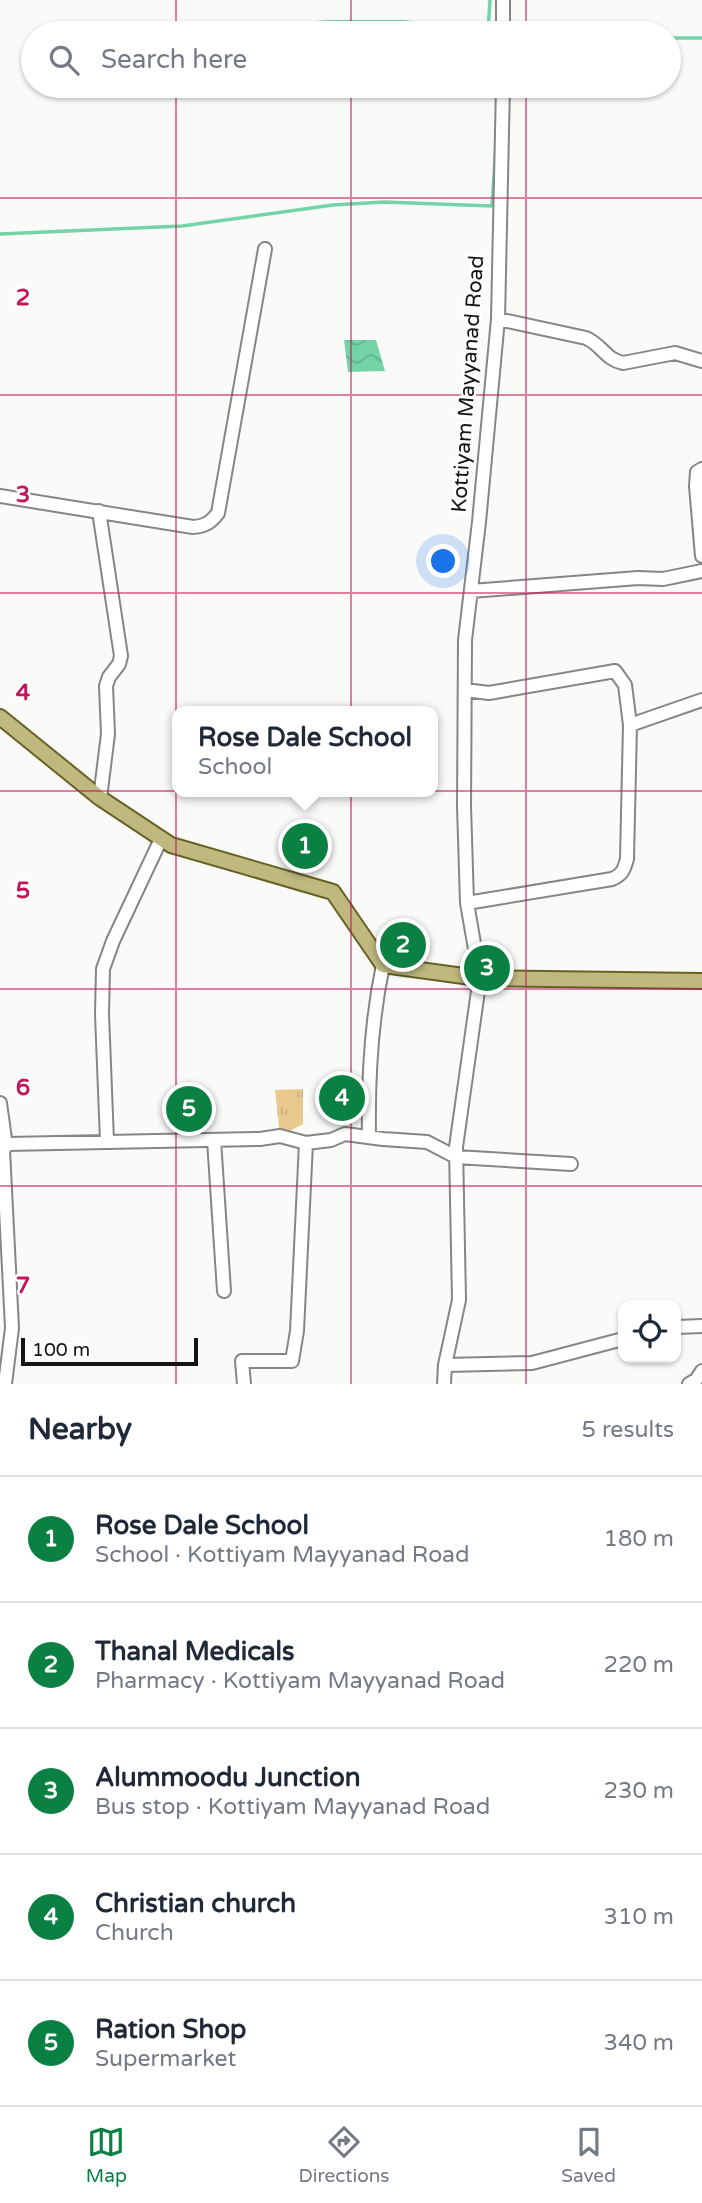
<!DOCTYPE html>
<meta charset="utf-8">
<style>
:root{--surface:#fff;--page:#f2f2f3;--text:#1f2937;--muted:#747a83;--line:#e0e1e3;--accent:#0b8043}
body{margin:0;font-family:"Varela Round",sans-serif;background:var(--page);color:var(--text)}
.controls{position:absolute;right:21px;bottom:21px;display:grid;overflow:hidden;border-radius:14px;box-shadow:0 2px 5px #0004}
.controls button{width:63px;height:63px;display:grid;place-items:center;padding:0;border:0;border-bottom:2px solid var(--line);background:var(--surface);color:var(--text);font:35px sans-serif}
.scale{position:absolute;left:21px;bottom:18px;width:177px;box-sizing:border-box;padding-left:7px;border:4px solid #141514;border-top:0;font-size:19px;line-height:24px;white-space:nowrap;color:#141514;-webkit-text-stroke:5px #fff;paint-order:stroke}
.you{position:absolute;left:444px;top:562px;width:24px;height:24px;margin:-18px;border:5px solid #fff;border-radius:50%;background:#1a73e8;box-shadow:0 0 0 10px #1a73e833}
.badge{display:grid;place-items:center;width:46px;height:46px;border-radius:50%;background:var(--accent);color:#fff;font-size:23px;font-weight:700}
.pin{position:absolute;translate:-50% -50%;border:4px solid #fff;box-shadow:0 2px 7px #0006}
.popup{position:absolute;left:172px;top:706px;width:266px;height:91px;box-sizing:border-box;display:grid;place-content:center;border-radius:14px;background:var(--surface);filter:drop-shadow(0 2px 5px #0005);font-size:23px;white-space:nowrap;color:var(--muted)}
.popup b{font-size:26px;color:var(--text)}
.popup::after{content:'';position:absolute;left:50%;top:100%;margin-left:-14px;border:14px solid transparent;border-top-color:var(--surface)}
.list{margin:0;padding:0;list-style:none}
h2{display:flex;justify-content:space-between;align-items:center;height:91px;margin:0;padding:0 28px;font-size:30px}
h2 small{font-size:23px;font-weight:400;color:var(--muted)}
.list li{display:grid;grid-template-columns:46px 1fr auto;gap:21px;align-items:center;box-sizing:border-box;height:126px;padding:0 28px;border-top:2px solid var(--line)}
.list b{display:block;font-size:26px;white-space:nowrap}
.list p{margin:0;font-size:23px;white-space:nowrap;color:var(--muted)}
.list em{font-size:23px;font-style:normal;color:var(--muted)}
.icon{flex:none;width:38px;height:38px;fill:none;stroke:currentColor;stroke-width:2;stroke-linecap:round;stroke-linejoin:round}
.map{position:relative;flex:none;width:702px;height:1384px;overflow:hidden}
.search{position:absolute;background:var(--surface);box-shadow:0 2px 5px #0004;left:21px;right:21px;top:21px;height:77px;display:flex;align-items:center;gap:18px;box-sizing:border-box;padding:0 24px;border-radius:38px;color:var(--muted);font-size:26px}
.sheet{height:721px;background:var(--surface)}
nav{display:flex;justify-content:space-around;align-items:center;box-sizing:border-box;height:98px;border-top:2px solid var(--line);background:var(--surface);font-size:19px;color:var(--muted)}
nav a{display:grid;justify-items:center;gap:4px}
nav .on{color:var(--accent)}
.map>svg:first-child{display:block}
</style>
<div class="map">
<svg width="702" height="1384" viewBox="0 0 702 1384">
<defs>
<pattern id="grass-tufts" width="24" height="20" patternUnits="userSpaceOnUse" patternTransform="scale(1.75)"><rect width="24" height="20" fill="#e9ca8c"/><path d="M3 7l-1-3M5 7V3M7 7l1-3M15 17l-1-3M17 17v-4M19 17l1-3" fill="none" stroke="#c7ad78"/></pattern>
<pattern id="water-waves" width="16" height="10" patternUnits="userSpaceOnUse" patternTransform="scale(1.75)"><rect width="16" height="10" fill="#74d3a7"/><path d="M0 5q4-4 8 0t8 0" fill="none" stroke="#64b48f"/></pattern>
</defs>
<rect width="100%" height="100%" fill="#fafbf8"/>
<path fill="url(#grass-tufts)" d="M303,1089V1124L280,1136L275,1090Z"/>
<path fill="url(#water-waves)" d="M328,20H403L493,28L494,33L337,25L230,33H159Z
M344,340H376L385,371L348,372Z"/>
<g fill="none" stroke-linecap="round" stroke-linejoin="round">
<path stroke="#74d3a7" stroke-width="3.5" d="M293,28L402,33
M206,30L242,25L257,26
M488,33L490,0
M669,38H702
M496,86L497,99
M0,234L182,226L333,205L384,202L492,206L496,145"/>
<g stroke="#868784" stroke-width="16">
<path id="minor" d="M503,0V33
M498,319L586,338C602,345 605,359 623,363L675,353L702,361
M702,469L697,472L696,486L702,556
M0,496L193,527C206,526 211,522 218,513L265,249
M99,511L121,656L119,664L109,677L106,686L108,734L100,798
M471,591L638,578L663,579L702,571
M465,690L489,693L615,671L625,685L630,725L702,700
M467,903L612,879C622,875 624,870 627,859L630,725
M0,1103L6,1146
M369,1136C368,1078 371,1022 383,965
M214,1140L224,1291
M107,1141L102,1014L103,969L113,941L161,839
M676,1327L702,1326
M445,1365L532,1363L623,1339
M5,1384L12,1328L3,1150L8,1144L260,1139L280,1136L306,1143L331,1140L345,1134L383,1139L427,1142L456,1157L571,1164
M244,1384L242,1361H292L297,1331L306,1143
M444,1384L445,1365L459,1300L456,1147L478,991L475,949L467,903L464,806L465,640L479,522L498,319L503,86
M689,1384L696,1380L702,1371"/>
</g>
<g stroke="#676124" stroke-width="18">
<path id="major" d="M0,717L100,798L171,845L333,892L383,965L478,978L702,981"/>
</g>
<use href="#minor" stroke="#fff" stroke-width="12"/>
<use href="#major" stroke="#bfb980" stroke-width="14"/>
</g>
<path fill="none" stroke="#c2185b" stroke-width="2" stroke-opacity="0.55" d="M176,0V33M351,0V33M526,0V33M176,86V1384M351,86V1384M526,86V1384M0,198H702M0,395H702M0,593H702M0,791H702M0,989H702M0,1186H702"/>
<g text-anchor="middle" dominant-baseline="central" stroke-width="5" stroke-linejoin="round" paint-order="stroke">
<g font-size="21" fill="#141514" stroke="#fff">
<text transform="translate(468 384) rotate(-86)">Kottiyam Mayyanad Road</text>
</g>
</g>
<g font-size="23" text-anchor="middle" font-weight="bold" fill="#c2185b" stroke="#fff" stroke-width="5" stroke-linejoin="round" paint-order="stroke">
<text x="23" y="305">2</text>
<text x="23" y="502">3</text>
<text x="23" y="700">4</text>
<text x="23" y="898">5</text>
<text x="23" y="1095">6</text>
<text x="23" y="1293">7</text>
</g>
</svg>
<div class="controls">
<button><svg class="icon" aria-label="locate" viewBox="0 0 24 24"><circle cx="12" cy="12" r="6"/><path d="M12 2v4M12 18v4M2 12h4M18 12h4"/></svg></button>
</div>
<div class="scale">100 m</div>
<div class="you"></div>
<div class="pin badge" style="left:305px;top:846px">1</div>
<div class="popup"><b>Rose Dale School</b>School</div>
<div class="pin badge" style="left:403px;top:945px">2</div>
<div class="pin badge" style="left:487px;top:968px">3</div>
<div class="pin badge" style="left:342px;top:1098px">4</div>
<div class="pin badge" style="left:189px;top:1109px">5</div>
<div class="search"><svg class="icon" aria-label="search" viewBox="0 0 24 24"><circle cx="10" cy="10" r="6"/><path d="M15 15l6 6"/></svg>Search here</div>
</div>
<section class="sheet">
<h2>Nearby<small>5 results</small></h2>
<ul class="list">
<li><span class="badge">1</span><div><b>Rose Dale School</b><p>School · Kottiyam Mayyanad Road</p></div><em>180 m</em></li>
<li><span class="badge">2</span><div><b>Thanal Medicals</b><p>Pharmacy · Kottiyam Mayyanad Road</p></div><em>220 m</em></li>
<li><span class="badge">3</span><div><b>Alummoodu Junction</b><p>Bus stop · Kottiyam Mayyanad Road</p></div><em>230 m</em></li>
<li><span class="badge">4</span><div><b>Christian church</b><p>Church</p></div><em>310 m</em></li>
<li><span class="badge">5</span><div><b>Ration Shop</b><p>Supermarket</p></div><em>340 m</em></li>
</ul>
</section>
<nav>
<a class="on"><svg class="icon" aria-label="map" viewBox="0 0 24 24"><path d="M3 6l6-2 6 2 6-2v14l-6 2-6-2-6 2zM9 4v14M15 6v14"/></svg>Map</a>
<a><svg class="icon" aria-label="directions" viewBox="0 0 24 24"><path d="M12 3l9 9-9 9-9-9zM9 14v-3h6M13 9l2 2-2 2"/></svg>Directions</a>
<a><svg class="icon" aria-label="saved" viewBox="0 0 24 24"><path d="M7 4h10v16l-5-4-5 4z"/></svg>Saved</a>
</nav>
